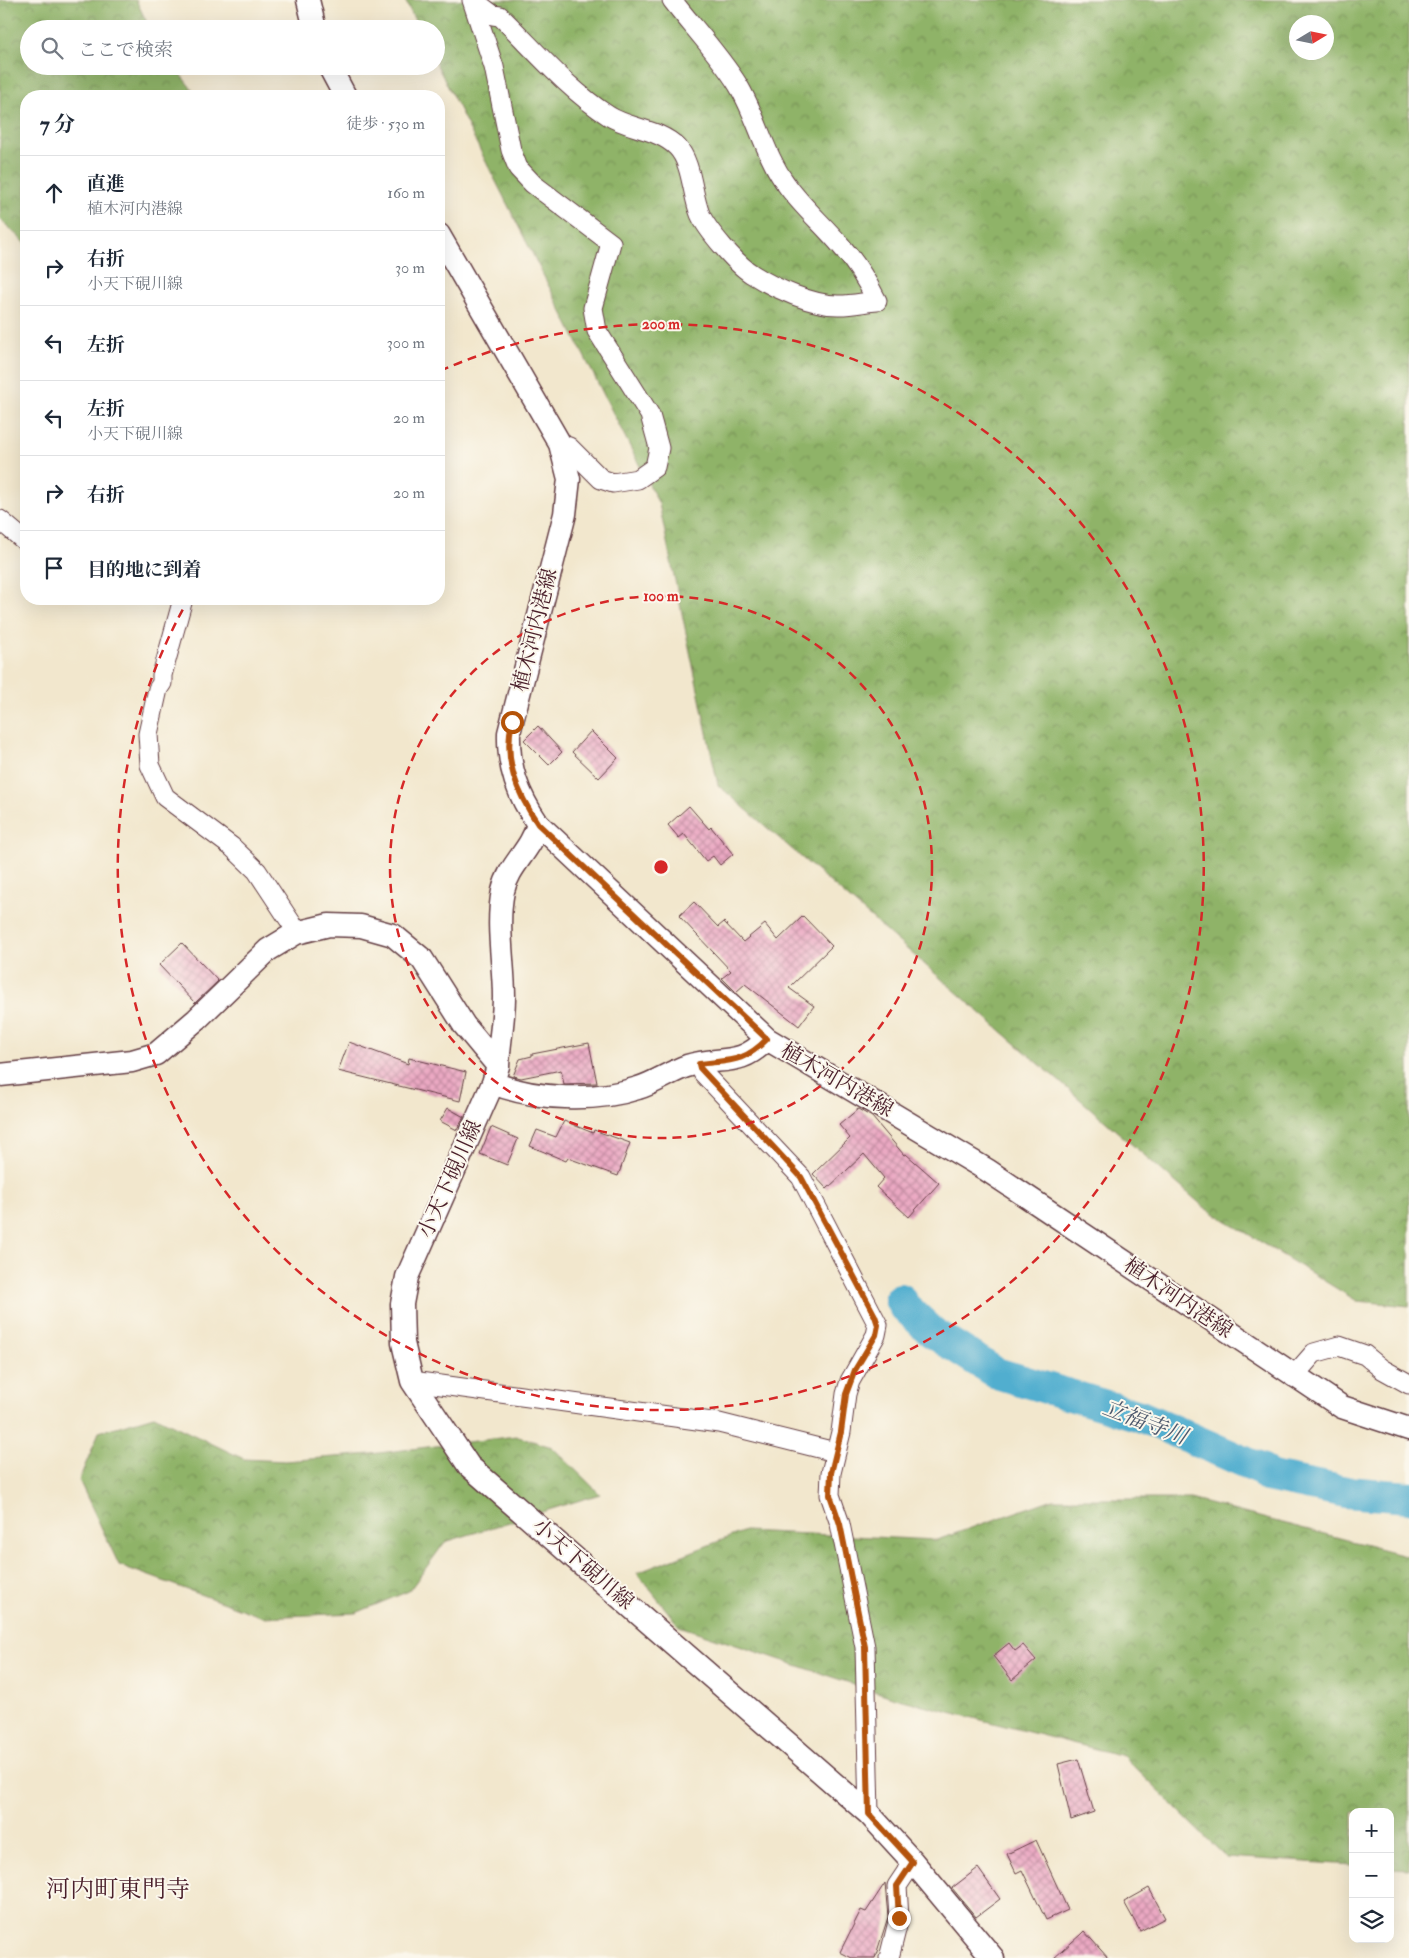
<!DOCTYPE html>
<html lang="ja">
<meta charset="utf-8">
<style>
:root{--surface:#fff;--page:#f6f6f7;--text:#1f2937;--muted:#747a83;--line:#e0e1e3}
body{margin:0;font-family:"IM FELL Double Pica","Noto Serif JP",serif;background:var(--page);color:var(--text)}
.controls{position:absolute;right:15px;bottom:15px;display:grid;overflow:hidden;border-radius:10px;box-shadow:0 5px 20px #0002}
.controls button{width:45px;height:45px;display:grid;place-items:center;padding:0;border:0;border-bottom:1px solid var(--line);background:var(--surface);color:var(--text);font:25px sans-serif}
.compass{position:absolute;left:1289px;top:15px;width:45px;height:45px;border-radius:50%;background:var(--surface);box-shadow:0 5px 20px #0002;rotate:80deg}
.stop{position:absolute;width:15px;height:15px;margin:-11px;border:4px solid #b45309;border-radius:50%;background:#fff}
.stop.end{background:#b45309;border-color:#fff;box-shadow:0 1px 5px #0008}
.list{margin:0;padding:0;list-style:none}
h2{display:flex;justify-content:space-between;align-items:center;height:65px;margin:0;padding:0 20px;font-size:21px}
h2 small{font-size:16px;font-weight:400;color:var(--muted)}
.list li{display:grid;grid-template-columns:32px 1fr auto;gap:15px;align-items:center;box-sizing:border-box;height:75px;padding:0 20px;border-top:1px solid var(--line)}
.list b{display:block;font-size:19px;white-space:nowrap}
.list p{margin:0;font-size:16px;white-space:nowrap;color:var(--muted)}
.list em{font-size:16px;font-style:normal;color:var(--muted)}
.icon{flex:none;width:28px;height:28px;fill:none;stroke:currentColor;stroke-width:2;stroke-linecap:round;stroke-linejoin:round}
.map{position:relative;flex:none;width:1409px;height:1958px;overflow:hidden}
.search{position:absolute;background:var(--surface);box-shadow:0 5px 20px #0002;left:20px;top:20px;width:425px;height:55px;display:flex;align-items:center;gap:12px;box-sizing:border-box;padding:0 18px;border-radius:28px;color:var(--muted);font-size:19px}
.panel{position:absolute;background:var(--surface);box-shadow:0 5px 20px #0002;left:20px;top:90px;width:425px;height:515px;border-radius:20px}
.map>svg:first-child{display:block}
</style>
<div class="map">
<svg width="1409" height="1958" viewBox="0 0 1409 1958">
<defs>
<pattern id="forest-crowns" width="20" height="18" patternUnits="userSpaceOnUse" patternTransform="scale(1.25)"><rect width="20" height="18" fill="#8fb368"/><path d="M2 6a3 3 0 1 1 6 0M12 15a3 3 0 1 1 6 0" fill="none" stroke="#779156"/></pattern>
<pattern id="building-cross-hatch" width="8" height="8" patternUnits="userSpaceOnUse" patternTransform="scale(1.25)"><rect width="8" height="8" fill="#eba9c3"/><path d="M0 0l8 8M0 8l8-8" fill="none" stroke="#c0899f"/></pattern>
</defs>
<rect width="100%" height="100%" fill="#fbf7ec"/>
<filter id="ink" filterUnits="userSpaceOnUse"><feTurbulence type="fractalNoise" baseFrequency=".02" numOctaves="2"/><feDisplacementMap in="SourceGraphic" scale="10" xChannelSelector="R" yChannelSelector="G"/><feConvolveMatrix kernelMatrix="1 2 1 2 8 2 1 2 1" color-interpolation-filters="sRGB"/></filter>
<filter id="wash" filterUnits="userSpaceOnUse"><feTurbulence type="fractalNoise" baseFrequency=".0096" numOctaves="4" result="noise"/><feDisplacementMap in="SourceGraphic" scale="20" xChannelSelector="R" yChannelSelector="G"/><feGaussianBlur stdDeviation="1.12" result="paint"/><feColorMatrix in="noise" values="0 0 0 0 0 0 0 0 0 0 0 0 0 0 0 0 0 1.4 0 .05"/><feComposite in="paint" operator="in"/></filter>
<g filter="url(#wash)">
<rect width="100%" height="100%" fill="#f2e7cd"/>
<path fill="url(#forest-crowns)" stroke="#6c694a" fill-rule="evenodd" d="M0,0H136L150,29H29V66H174L197,96H26V244L0,219Z
M405,0H1409V1306L1357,1301L1204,1207L718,785L659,504L436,63V29H419ZM1296,22H1326V52H1296Z
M154,1416L244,1459L285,1461L371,1454L516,1436L552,1447L600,1494L445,1542L409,1591L356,1613L263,1617L119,1565L79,1480L99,1432Z
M1053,1499H1190L1409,1556V1869L1390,1868V1812H1353V1865L1226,1857L1123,1756L895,1698L679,1626L637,1573L745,1531L937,1540Z"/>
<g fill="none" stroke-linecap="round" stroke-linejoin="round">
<path stroke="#51aecf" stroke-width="32" d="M900,1299L903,1305L932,1332L996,1373L1140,1416L1263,1470L1267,1476L1346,1492L1409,1497"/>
</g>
<g id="blocks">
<path fill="url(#building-cross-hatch)" d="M538,726L562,752L549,765L524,740Z
M591,731L618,758L599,778L572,752Z
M689,806L709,829L711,827L733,854L720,865L713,856L706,861L684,834L679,838L668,825Z
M694,902L718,927L724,922L743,942L765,924L778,940L803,916L832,946L789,988L814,1006L799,1026L745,984L736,992L722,978L731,971L679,916Z
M182,943L218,981L195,1003L159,965Z
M349,1042L408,1064L409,1058L466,1072L460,1101L338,1071Z
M589,1043L597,1083L564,1084L561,1070L521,1078L513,1076L520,1059L532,1056V1054Z
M448,1108L464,1117L457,1130L440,1121Z
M858,1109L872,1117L904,1155L906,1154L939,1183L909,1217L876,1187L884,1178L864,1154L827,1189L813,1174L850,1138L839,1125Z
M564,1121L593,1133L594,1130L630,1143L618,1176L568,1158L566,1161L530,1146L537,1130L556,1137Z
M491,1127L518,1139L507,1165L480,1154Z
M1009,1643L1015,1651L1023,1645L1036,1660L1012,1680L993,1656Z
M1078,1759L1094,1812L1071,1820L1058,1764Z
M1036,1840L1068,1910L1046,1920L1022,1870L1016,1873L1007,1854Z
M978,1868L1000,1899L976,1917L952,1888Z
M885,1883L888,1917L875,1958H852L840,1952L861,1910L866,1912Z
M1149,1888L1165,1918L1140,1931L1124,1902Z
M1084,1931L1108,1958H1054L1080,1935Z"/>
</g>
</g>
<g filter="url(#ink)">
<use href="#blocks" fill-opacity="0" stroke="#633d43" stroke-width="1"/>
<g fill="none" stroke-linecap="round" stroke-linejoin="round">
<g stroke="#633d43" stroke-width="21">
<path id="minor" d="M472,0L494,67L511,150L518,168L533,184L611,243L593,308L597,331L650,415L659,448L655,467L638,479L613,483L601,479L569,447L560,444
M473,0L493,15L500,16C534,49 568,90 609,116C630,129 659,129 677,147C692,162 692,195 700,214C707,230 737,265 752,274C774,288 813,306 840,305C852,305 865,302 877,301C867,281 856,263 842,247C824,225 802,207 786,184C764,154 757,116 738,85C720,56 693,27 672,0
M0,520L26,542
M183,599L162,675V683L158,689L148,734L150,765L165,797L232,847L257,871L292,924L296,933
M699,1064L703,1073L801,1177L878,1325L876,1335L850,1381L846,1394L841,1432L831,1473L830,1495L840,1524L865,1647L869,1814
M1293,1377L1314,1353L1339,1346L1365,1355L1382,1369L1409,1384
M412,1381L719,1423L835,1452
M889,1958L899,1918L897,1886L913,1862"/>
</g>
<g stroke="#633d43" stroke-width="25">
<path id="major" d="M308,0L315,29
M329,66L345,96
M439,235L560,444L569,479L565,514L509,733C508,768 518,795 538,824L767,1039L987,1170L1342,1407L1409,1429
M498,1066C499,1043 504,1020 504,997C504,963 496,925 503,891C509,864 531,851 538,824
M0,1075L132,1061L156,1054L197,1019L268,950L296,933L329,925L361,926L393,935L422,959L464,1025L498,1066L493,1083C535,1100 596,1102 638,1088C655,1083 670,1072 687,1066C721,1055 738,1069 767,1039
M493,1083L407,1277L402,1304L403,1343L412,1381L469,1466L869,1814L913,1862L993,1958"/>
</g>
<use href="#minor" stroke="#fff" stroke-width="19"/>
<use href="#major" stroke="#fff" stroke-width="22"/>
</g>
</g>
<g fill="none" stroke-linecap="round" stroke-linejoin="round" filter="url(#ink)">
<path stroke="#b45309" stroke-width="6" d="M512,722C503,760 517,793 538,824L767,1039C744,1063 729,1060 699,1064L700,1068L801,1177L875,1316L878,1325L876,1335L855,1370L846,1394L841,1432L831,1473L830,1495L840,1524L865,1647L869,1814L913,1862L897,1886L899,1918"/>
</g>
<g fill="none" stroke="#d62828" stroke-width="2.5" stroke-dasharray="9 6">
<circle cx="661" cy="867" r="271"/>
<path d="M440 371A543 543 0 1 1 188 600"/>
</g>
<g text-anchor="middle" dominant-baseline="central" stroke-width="4" stroke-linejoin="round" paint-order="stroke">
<g font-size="21" fill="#4a1f2b" stroke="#fbf7ec">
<text transform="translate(535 630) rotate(-76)">植木河内港線</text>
<text transform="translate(837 1080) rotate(30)">植木河内港線</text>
<text transform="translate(450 1179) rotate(-66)">小天下硯川線</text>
<text transform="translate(1178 1298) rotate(34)">植木河内港線</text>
<text transform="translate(583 1564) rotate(41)">小天下硯川線</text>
</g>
<g font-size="22" font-style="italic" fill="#4d586d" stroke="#fbf7ec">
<text transform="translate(1145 1422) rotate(21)">立福寺川</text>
</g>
<g font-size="24" fill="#4a1f2b" stroke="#fbf7ec">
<text x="118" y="1889">河内町東門寺</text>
</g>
</g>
<circle cx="661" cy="867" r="8" fill="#d62828" stroke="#fbf7ec" stroke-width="2.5"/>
<g font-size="15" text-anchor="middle" font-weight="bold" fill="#d62828" stroke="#fbf7ec" stroke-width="4" stroke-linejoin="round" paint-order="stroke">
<text x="661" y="329">200 m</text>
<text x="661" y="601">100 m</text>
</g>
</svg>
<div class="controls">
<button>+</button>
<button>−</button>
<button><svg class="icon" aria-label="layers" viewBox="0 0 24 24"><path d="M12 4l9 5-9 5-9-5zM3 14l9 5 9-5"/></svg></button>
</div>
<svg class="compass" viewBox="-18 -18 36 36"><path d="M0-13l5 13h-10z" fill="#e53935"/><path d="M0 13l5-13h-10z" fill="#747a83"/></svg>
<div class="stop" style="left:512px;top:722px"></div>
<div class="stop end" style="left:899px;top:1918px"></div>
<div class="search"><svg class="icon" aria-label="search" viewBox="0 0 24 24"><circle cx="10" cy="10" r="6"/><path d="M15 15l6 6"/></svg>ここで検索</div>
<section class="panel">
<h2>7 分<small>徒歩 · 530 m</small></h2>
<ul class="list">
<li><svg class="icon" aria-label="ahead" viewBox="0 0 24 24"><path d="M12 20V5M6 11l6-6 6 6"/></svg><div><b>直進</b><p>植木河内港線</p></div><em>160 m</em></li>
<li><svg class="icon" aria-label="right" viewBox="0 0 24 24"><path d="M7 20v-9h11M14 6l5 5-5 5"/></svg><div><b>右折</b><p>小天下硯川線</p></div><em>30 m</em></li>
<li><svg class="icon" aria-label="left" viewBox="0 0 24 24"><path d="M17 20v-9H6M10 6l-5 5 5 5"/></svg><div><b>左折</b></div><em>300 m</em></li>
<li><svg class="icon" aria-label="left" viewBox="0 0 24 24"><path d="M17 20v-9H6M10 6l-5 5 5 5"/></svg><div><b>左折</b><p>小天下硯川線</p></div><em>20 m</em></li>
<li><svg class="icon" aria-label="right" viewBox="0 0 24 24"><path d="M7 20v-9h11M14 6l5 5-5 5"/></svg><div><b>右折</b></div><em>20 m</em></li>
<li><svg class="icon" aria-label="arrive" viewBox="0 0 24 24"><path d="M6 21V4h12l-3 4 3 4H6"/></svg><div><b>目的地に到着</b></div></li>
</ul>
</section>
</div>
